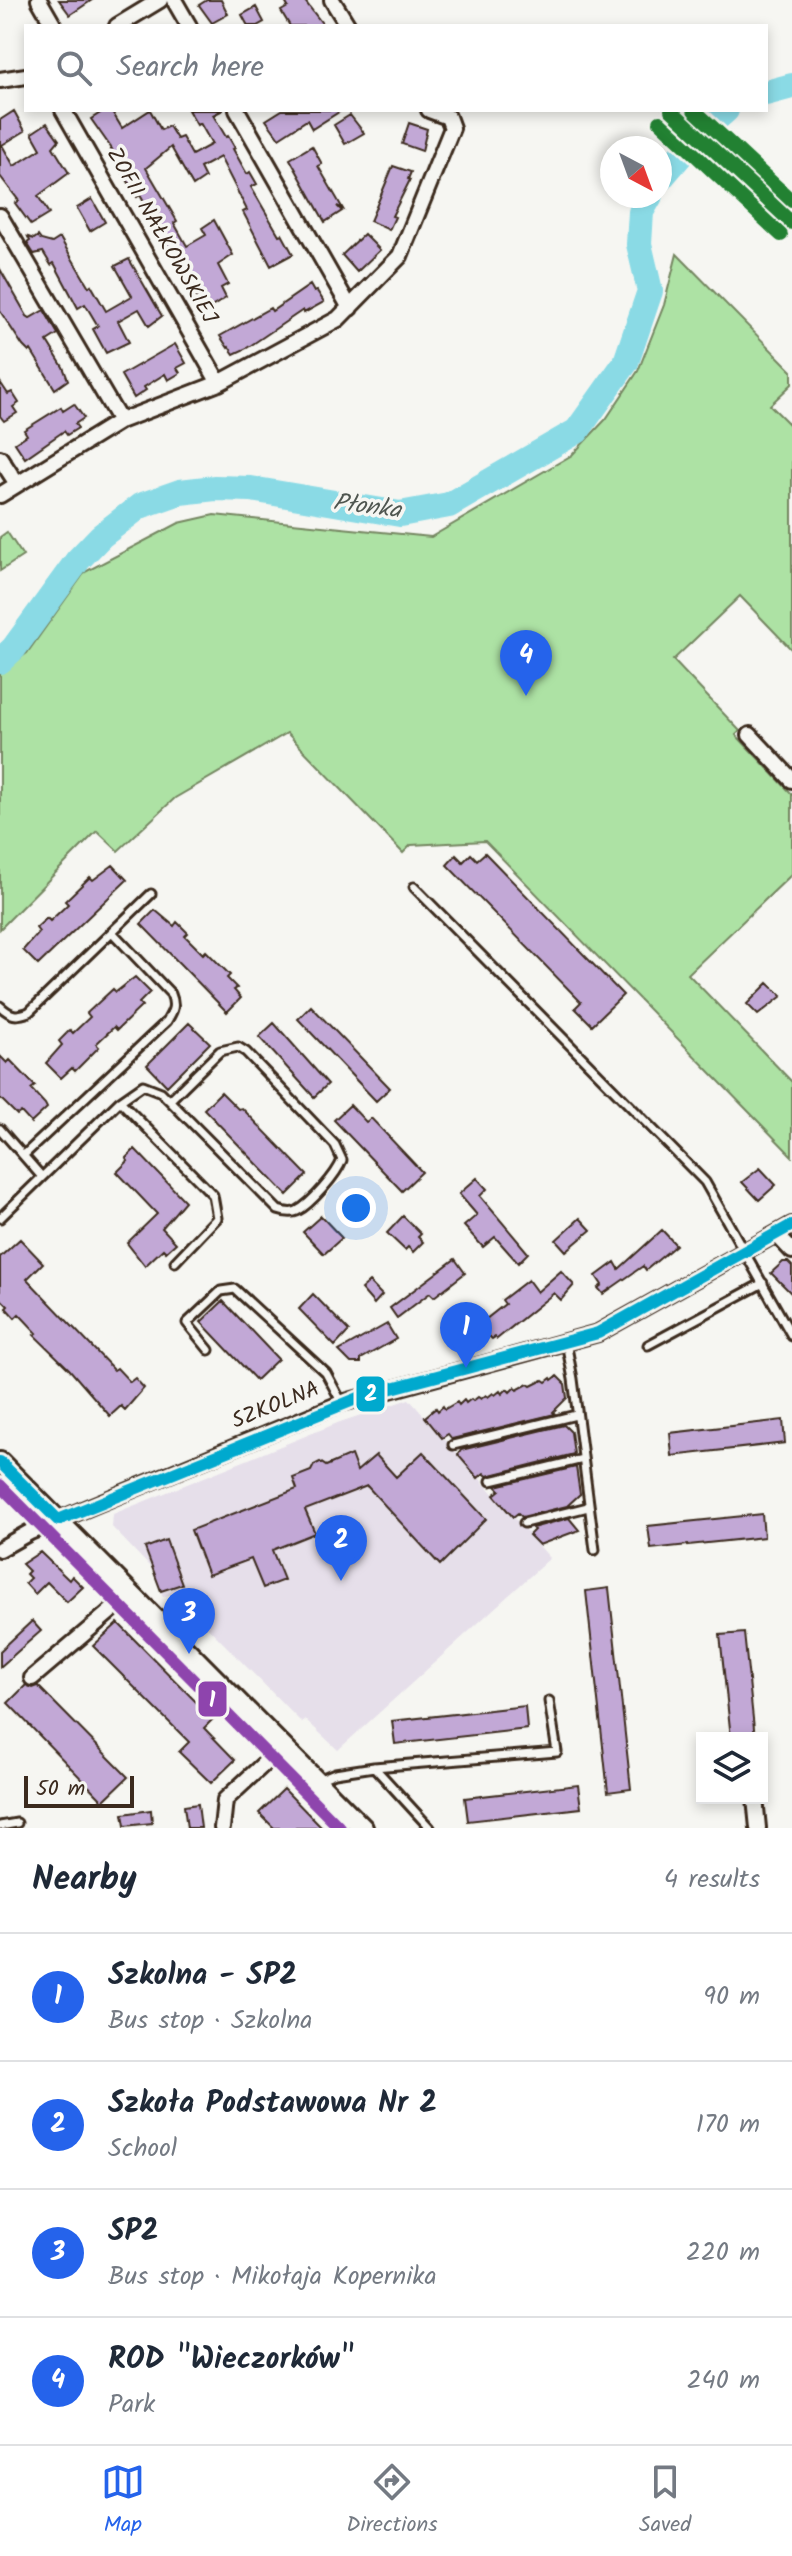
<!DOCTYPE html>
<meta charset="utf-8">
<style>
:root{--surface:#fff;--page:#f6f6f7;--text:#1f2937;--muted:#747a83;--line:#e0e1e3;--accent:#2563eb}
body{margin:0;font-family:Kalam,sans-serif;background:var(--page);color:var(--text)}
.controls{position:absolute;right:24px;bottom:24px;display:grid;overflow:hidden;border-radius:0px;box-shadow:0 4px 12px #0003}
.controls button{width:72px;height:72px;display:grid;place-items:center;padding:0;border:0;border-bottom:2px solid var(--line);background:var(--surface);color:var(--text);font:40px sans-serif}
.compass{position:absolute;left:600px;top:136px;width:72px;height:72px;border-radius:50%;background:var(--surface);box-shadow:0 4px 12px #0003;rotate:139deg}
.scale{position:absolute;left:24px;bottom:20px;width:110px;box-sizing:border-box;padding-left:8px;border:4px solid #3b2a1e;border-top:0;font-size:22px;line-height:28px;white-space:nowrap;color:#3b2a1e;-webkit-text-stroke:6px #f6f6f2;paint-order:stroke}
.you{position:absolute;left:356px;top:1208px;width:28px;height:28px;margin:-20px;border:6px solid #fff;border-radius:50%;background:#1a73e8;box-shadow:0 0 0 12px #1a73e833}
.badge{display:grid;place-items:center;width:52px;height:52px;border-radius:50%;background:var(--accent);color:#fff;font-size:26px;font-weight:700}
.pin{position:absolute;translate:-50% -66px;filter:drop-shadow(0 2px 4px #0008)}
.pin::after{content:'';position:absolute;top:42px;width:28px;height:24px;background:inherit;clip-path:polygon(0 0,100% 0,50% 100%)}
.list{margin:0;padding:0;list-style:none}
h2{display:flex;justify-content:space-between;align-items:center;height:104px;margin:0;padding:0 32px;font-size:34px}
h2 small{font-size:26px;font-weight:400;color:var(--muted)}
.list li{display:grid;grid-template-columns:52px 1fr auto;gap:24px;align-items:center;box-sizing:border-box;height:128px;padding:0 32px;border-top:2px solid var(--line)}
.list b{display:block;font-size:30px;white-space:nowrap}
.list p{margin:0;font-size:26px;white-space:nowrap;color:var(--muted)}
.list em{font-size:26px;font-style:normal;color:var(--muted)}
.icon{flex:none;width:44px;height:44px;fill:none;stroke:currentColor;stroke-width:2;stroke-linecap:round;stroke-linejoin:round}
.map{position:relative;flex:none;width:792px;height:1828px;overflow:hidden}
.search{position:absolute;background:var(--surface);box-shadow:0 4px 12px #0003;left:24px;right:24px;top:24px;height:88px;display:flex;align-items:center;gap:20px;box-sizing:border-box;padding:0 28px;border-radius:0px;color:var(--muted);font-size:30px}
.sheet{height:616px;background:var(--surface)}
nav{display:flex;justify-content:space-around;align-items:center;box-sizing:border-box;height:112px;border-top:2px solid var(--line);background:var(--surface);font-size:22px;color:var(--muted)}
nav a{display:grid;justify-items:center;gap:4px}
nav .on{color:var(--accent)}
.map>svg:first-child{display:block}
</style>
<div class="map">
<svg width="792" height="1828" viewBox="0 0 792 1828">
<rect width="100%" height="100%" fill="#f6f6f2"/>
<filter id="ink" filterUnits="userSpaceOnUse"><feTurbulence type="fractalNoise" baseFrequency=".0125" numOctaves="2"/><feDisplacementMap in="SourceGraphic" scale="16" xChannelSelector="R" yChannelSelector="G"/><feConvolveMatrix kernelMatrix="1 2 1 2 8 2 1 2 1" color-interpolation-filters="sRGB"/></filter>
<g filter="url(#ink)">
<path fill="#e6dfea" d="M409,1399L550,1558L338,1750L306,1720L302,1723L174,1593L163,1597L153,1570L112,1527L113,1514L340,1422Z"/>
<path fill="#ade2a4" stroke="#748661" stroke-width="2" d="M677,254L792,371V384L770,405L792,427V650L740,596L673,660L740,731L736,735L792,794V874L688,974L792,1082V1156L485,841L411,845L403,853L287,733L175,798L118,851L97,831L0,929V673L27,653L85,572L179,523L214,515L431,537L572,455L606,419L638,371L664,305Z
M7,532L23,556L0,571V537Z"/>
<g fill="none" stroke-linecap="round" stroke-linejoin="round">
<path stroke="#8adae5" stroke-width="26" d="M766,93L792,86
M660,179L698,135L726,110
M0,661L14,648L78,560L101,536L140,506L180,492L215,488L251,489L400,514L449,505L577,431L626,362L650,291L639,244L641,212L650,196"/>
</g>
<path fill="#c2a8d6" stroke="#3b2a1e" stroke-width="2" d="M59,0H92L70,15Z
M207,0H221L228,14L212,23L199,5Z
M284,0H304L324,26H290L281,11L288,7Z
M256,7L264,22L257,26H248L242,15Z
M105,110H111L122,128L150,110L161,130L169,126L177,139L182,137L192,155L212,144L200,123L197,125L188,110H223L213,115L226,137L228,136L235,148L233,149L247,174L250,172L257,184L251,187L279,235L282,234L293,254L271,266L243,212L247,210L220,157L200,168L205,178L193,186L171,147L146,168L177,221L174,223L187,246L206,235L202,228L214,220L233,255L218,265L228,284L221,288L226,298L208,309L201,297L197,299L140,195L137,197L110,150L112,149L91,119Z
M282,110H342L312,129L307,120L279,138L266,120Z
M14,111L25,131L2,145L14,166L41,149L32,133L47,123L59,140L53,147L69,173L38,196L49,214L31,225L15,203L19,201L0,176V120Z
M350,115L364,133L345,144L334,125Z
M409,123L427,129L422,151L402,144Z
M312,146L322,164L318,166L343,209L337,206L342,211L325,222L290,159Z
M393,166L411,172L408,179L410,180L392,216L395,217L389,230L370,221Z
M92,199L105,222L90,231L77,208Z
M364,234L380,250L357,272L342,255Z
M38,236L41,240L52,243L60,238L86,282L89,287L91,285L106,311L132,296L115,266L129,259L162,316L149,326L139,309L118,321L129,342L106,353L93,329L98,326L85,304L78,308L54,263L51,265L43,252L34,254L27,243L30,241L28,237L34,239Z
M0,269L27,316L30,318L44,310L58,334L47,341L63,367L68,380L55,389L31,350L29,352L23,346L0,311Z
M310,285L314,292L317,291L324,302L304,313L303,310L247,348L234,354L229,347L228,348L220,336L270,308L272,311Z
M175,344L186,363L177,368L180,373L168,380L165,374L144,387L146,390L134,398L121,375Z
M0,382L8,394L12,392L19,403L13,407L17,413L4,421L0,416Z
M74,404L84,418L75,424L78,428L67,435L64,431L25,458L15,443L27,435L24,430L61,407L63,411Z
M485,853L623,995L592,1025L575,1008L581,1002L447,865L456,855L463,862L471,854L477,860Z
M113,865L127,880L38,965L23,950L39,932L36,928L47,918L50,921L68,904L65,901L90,877L93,880Z
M155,910L174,926L177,922L188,933L185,936L203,954L206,951L230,975L227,978L237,988L234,990L241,998L227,1012L141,924Z
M135,977L150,992L139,1003L142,1006L117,1030L114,1027L96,1044L99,1047L75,1071L72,1068L61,1078L46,1063L62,1045L59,1041L70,1030L73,1033L90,1017L87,1013L113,989L116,992Z
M768,983L782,996L758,1015L747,1004Z
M311,1006L390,1088L376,1101L298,1019Z
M189,1023L210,1043L167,1086L147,1065Z
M274,1023L328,1084L314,1097L259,1037Z
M0,1056L7,1063L10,1060L35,1086L31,1089L45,1104L47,1108L31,1123L21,1112L17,1115L0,1098Z
M221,1092L238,1109L242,1108L307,1175L287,1195L204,1109Z
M350,1105L366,1122L371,1118L422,1172L402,1191L334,1120Z
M135,1149L185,1201L162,1228L176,1243L166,1252L163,1249L145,1266L127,1243L157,1214L117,1172L128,1161L126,1158Z
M760,1168L776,1185L759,1200L742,1182Z
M477,1178L487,1189L480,1196L528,1253L518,1263L495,1237L483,1247L464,1226L477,1215L459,1194Z
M321,1216L342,1238L324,1254L303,1232Z
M403,1216L421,1234L418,1237L423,1242L413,1252L408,1247L405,1250L387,1233Z
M580,1218L591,1230L566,1251L556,1240Z
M662,1230L676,1245L646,1270L643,1266L603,1294L598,1288L602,1285L596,1276L615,1262L619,1269Z
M20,1239L43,1263L27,1279L114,1370L117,1368L130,1382L135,1378L144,1388L125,1410L121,1406L110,1416L69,1369L34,1335L37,1333L19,1314L15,1318L6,1308L8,1306L0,1298V1257Z
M455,1259L465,1273L434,1297L430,1293L397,1318L390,1308Z
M783,1262H788L792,1266V1294L771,1273Z
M561,1271L574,1285L561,1300L554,1293L497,1339L495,1337L492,1339L489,1336L481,1342L469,1328L481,1317L486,1319L505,1304L502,1300L528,1280L537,1292Z
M369,1282L382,1295L374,1304L361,1289Z
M313,1294L349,1331L335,1346L299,1309Z
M223,1301L278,1359L256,1380L201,1322Z
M387,1324L396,1339L361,1359V1363H351L339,1351Z
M557,1376L565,1384L567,1398L553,1412L555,1414L452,1439L448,1434L442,1438L425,1417L436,1408L438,1411L443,1406L445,1409L457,1402L459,1405L464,1400L466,1403L471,1399L473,1401L478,1397L481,1399L486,1395L488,1397L493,1393L495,1395L500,1391L502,1394L507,1389L510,1392L515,1387L517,1390L528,1384L531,1386L543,1380L546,1382L551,1378L552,1380Z
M783,1420L785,1443L672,1456L670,1433Z
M564,1425L571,1432L574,1454L487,1476L484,1473L478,1478L458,1455L461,1450Z
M423,1452L486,1519L440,1565L367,1486L305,1510L315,1533L272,1550L284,1580L263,1588L251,1559L208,1575L191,1530L297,1489L293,1478L311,1471L314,1465L320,1462L326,1466L351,1455L357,1471L376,1455L396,1477Z
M576,1467L580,1494L567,1506L522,1517L518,1513L513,1517L494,1495L500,1490L496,1486Z
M762,1514L764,1537L651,1549L648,1526Z
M569,1518L579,1530L539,1545L529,1535L534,1530L532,1528Z
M166,1540L182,1584L161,1591L145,1548Z
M40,1552L69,1580L72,1576L83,1587L67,1602L47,1582L35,1594L25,1583L30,1578L26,1574L29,1571L22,1564Z
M609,1588L631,1789L608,1792L586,1591Z
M32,1621L41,1631L0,1667V1651Z
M118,1623L213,1719L204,1728L235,1760L211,1783L179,1752L189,1742L93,1646Z
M744,1633L755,1738H731L720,1635Z
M26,1685L33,1688L38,1686L128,1777L103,1801L8,1703Z
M525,1706L527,1729L395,1744L392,1721Z
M578,1785L581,1808L468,1821L465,1798Z
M284,1789L322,1828H274L259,1813Z
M198,1804L201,1828H187L184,1806Z
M151,1810L152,1823L125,1826L123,1814Z"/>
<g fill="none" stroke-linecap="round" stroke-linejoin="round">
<g stroke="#3b2a1e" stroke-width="13">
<path id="service" d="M414,887L705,1182L792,1336
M0,1006C11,1016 16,1017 29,1012L151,894
M120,1101L143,1085L161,1092L278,1210C284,1212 291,1214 297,1211C311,1204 337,1174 342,1160L335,1145L246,1052L238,1047L220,1051L170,1100
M0,1129L42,1177
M24,1155L167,1021C173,1011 176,1006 171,994L112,932
M0,1218L120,1101L213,1195L217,1218L175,1262
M566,1342L573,1379L595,1550
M648,1345L763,1283
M209,1350L187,1323L221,1291L235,1289L326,1373L342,1403
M453,1445L576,1415
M491,1481L583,1459
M524,1523L588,1507
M374,1767L430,1828
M318,1780L335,1773L374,1767L557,1752L549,1701
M0,1826L17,1823"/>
</g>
<g stroke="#3b2a1e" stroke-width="20">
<path id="minor" d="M39,0L54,26
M174,0L189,26
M332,0L348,26
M117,26L160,0
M0,80L26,76
M63,110L219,383
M237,110L350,308
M0,216L120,421
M0,458L17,484
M0,495L120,421L219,383L338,319L400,256L452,128L448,117L429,110
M750,735L792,780
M776,1234L792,1251
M0,1549L30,1532L92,1506L342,1403L598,1333L792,1225
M32,1678L132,1593
M755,1798L758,1828
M222,1828L225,1800L282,1747"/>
</g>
<g stroke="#3b2a1e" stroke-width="24">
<path id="tertiary" d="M0,1462L363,1828"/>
</g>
<use href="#service" stroke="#f6f6f2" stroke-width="7"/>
<use href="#minor" stroke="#f6f6f2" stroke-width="14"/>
<use href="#tertiary" stroke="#f6f6f2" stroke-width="18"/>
<g stroke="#f6f6f2" stroke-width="18">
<path id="bus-1" d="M0,1462L58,1520
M58,1520L366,1395L598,1333L792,1225"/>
</g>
<g stroke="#f6f6f2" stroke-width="18">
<path id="bus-2" d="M0,1485L340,1828"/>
</g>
<use href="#bus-1" stroke="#00a9ce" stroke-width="12"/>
<use href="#bus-2" stroke="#8e44ad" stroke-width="12"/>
<g stroke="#f6f6f2" stroke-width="20">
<path id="rail-1" d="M671,110L792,223"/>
</g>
<g stroke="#f6f6f2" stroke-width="20">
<path id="rail-2" d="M660,122L781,235"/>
</g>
<g stroke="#f6f6f2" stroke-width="20">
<path id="rail-3" d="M694,110L792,201"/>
</g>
<use href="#rail-1" stroke="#238132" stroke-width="14"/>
<use href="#rail-2" stroke="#238132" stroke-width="14"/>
<use href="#rail-3" stroke="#238132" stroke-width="14"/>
</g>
</g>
<g text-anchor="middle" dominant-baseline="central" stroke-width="7" stroke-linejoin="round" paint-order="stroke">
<g font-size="22" fill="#3b2a1e" stroke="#f6f6f2">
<text transform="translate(161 236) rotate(60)">ZOFII NAŁKOWSKIEJ</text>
<text transform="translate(276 1406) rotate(-22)">SZKOLNA</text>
</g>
<g font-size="24" font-style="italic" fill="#4f5650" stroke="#f6f6f2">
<text transform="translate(367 507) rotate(7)">Płonka</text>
</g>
</g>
<g stroke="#f6f6f2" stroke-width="3">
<rect x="355" y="1375" width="31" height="38" rx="8" fill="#00a9ce"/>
<rect x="197" y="1680" width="31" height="38" rx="8" fill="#8e44ad"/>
</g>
<g font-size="22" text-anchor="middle" font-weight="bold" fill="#fff">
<text x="371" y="1401">2</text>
<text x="212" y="1707">1</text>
</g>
</svg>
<div class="controls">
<button><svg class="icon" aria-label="layers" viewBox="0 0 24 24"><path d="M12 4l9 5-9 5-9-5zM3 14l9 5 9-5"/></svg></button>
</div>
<svg class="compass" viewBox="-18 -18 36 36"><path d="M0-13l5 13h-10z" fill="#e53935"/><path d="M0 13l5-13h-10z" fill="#747a83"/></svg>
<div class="scale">50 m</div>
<div class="you"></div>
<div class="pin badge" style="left:466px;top:1368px">1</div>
<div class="pin badge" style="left:341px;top:1581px">2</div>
<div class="pin badge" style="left:189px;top:1654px">3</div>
<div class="pin badge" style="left:526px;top:696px">4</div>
<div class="search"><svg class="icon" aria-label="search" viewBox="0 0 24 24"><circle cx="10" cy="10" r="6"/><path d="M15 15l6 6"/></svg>Search here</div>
</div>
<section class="sheet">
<h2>Nearby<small>4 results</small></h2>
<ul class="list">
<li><span class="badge">1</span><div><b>Szkolna - SP2</b><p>Bus stop · Szkolna</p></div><em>90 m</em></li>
<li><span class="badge">2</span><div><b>Szkoła Podstawowa Nr 2</b><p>School</p></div><em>170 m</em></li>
<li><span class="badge">3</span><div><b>SP2</b><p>Bus stop · Mikołaja Kopernika</p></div><em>220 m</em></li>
<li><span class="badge">4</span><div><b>ROD &quot;Wieczorków&quot;</b><p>Park</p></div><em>240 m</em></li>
</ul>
</section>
<nav>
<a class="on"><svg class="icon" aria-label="map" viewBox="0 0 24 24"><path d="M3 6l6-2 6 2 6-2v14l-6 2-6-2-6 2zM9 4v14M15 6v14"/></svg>Map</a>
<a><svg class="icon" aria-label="directions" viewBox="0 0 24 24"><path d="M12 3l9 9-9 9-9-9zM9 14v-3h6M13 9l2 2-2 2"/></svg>Directions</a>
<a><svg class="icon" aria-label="saved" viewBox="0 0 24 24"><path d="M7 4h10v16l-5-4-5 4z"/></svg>Saved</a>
</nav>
